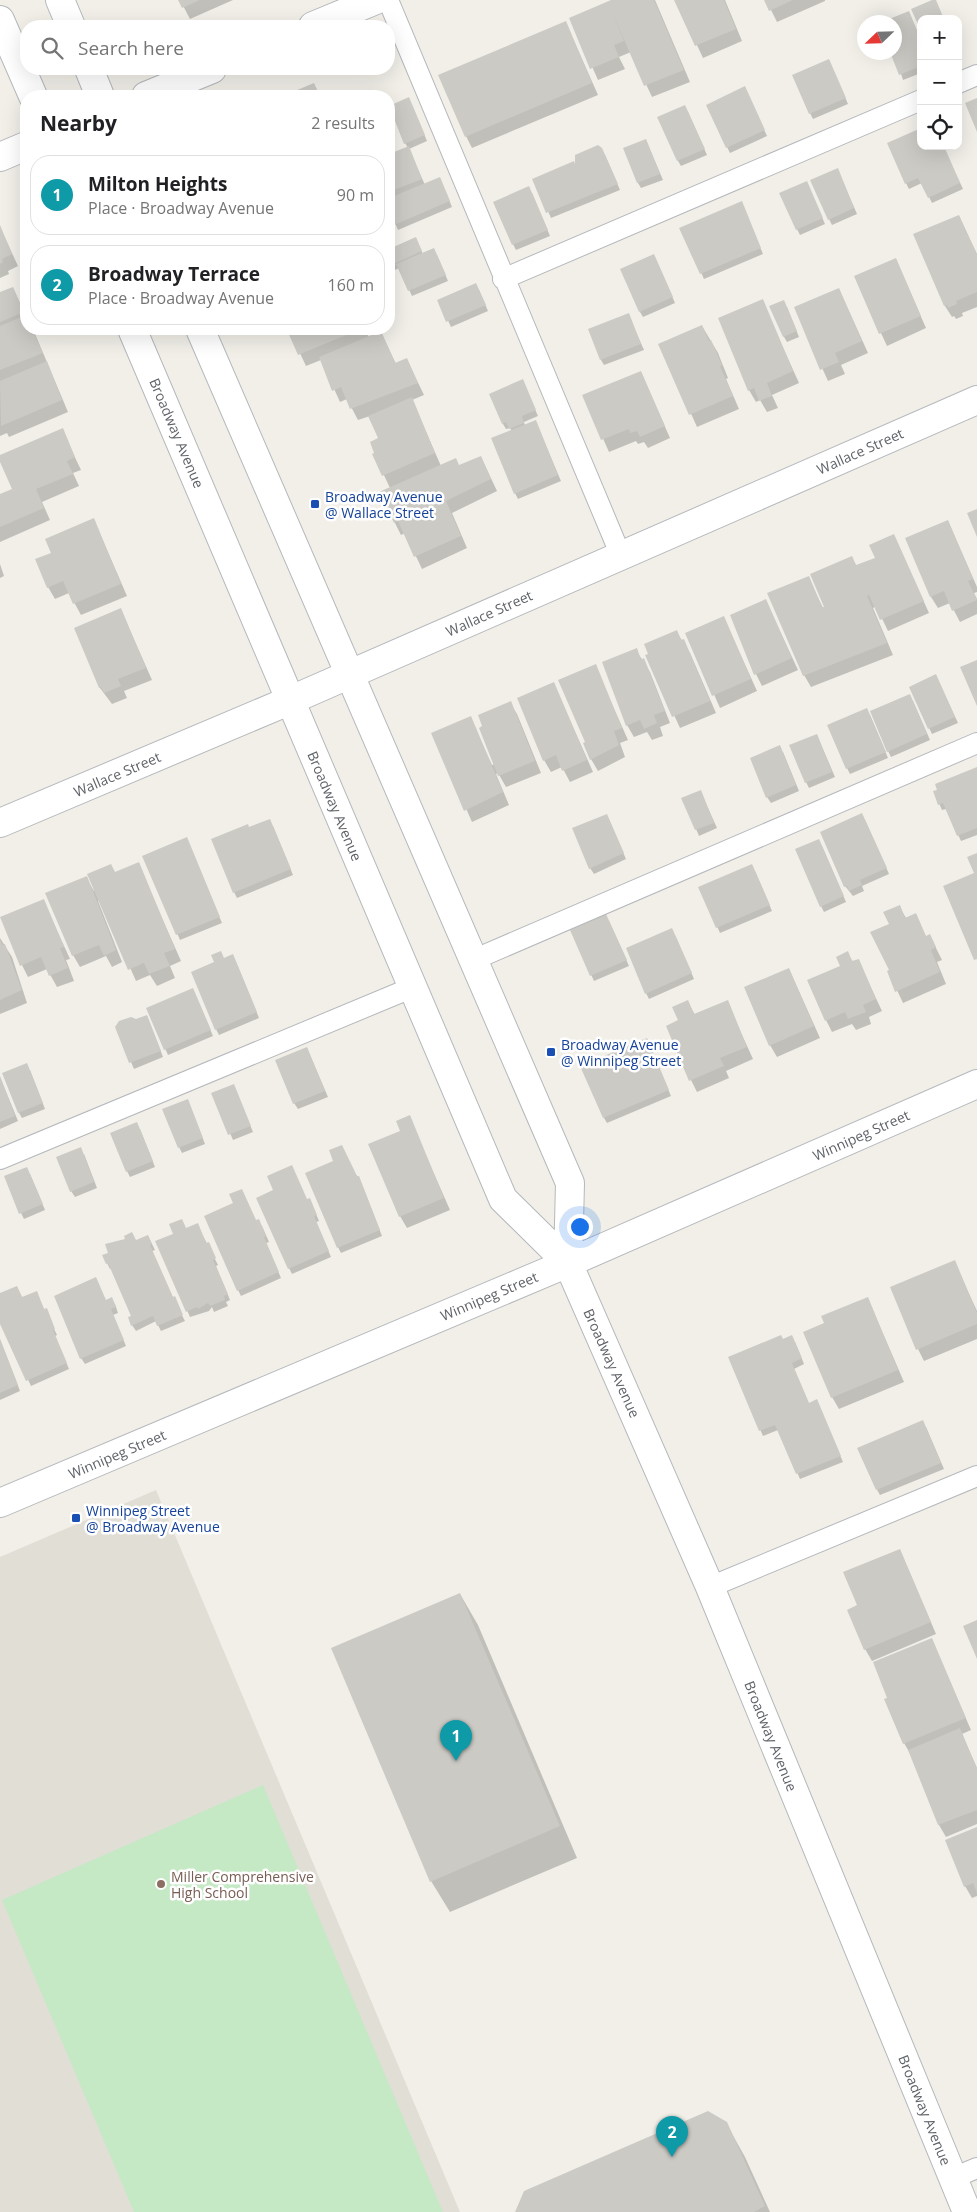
<!DOCTYPE html>
<meta charset="utf-8">
<style>
:root{--surface:#fff;--page:#f6f6f6;--text:#202124;--muted:#757577;--line:#e0e0e0;--accent:#0f766e}
body{margin:0;font-family:"Open Sans",sans-serif;background:var(--page);color:var(--text)}
.controls{position:absolute;right:15px;top:15px;display:grid;overflow:hidden;border-radius:10px;box-shadow:0 5px 20px #0002}
.controls button{width:45px;height:45px;display:grid;place-items:center;padding:0;border:0;border-bottom:1px solid var(--line);background:var(--surface);color:var(--text);font:25px sans-serif}
.compass{position:absolute;left:857px;top:15px;width:45px;height:45px;border-radius:50%;background:var(--surface);box-shadow:0 5px 20px #0002;rotate:247deg}
.you{position:absolute;left:579px;top:1226px;width:18px;height:18px;margin:-12px;border:4px solid #fff;border-radius:50%;background:#1a73e8;box-shadow:0 0 0 8px #1a73e833}
.badge{display:grid;place-items:center;width:32px;height:32px;border-radius:50%;background:var(--accent);color:#fff;font-size:16px;font-weight:700}
.pin{position:absolute;translate:-50% -41px;filter:drop-shadow(0 1px 2px #0008)}
.pin::after{content:'';position:absolute;top:26px;width:18px;height:15px;background:inherit;clip-path:polygon(0 0,100% 0,50% 100%)}
.list{margin:0;padding:0;list-style:none}
h2{display:flex;justify-content:space-between;align-items:center;height:65px;margin:0;padding:0 20px;font-size:21px}
h2 small{font-size:16px;font-weight:400;color:var(--muted)}
.list li{display:grid;grid-template-columns:32px 1fr auto;gap:15px;align-items:center;box-sizing:border-box;height:80px;margin:0 10px 10px;padding:0 10px;border:1px solid var(--line);border-radius:20px}
.list b{display:block;font-size:19px;white-space:nowrap}
.list p{margin:0;font-size:16px;white-space:nowrap;color:var(--muted)}
.list em{font-size:16px;font-style:normal;color:var(--muted)}
.icon{flex:none;width:28px;height:28px;fill:none;stroke:currentColor;stroke-width:2;stroke-linecap:round;stroke-linejoin:round}
.map{position:relative;flex:none;width:977px;height:2212px;overflow:hidden}
.search{position:absolute;background:var(--surface);box-shadow:0 5px 20px #0002;left:20px;top:20px;width:375px;height:55px;display:flex;align-items:center;gap:12px;box-sizing:border-box;padding:0 18px;border-radius:20px;color:var(--muted);font-size:19px}
.panel{position:absolute;background:var(--surface);box-shadow:0 5px 20px #0002;left:20px;top:90px;width:375px;height:245px;border-radius:20px}
.map>svg:first-child{display:block}
</style>
<div class="map">
<svg width="977" height="2212" viewBox="0 0 977 2212">
<rect width="100%" height="100%" fill="#f1efe8"/>
<path fill="#e1ded6" d="M156,1490L460,2212H0V1557Z"/>
<path fill="#c5e8c5" d="M263,1785L443,2212H134L2,1900Z"/>
<path fill="#0003" d="M180,0H233L190,19Z
M614,0H655L690,82L652,97L631,52L619,57L625,69L598,80L571,19Z
M676,0H725L742,41L703,58Z
M766,0H825V1L777,22Z
M909,13L921,40V73L903,80L894,52V22H885Z
M566,23L598,95L472,148L466,136Z
M829,60L848,104L813,119L810,113Z
M747,93L767,136L730,153L727,147Z
M412,105L427,141L409,149L425,185L440,178L452,207L398,230L389,209V156L408,148L405,143Z
M688,112L707,155L681,166L678,161Z
M646,140L663,180L641,188L638,183Z
M921,146H943L963,189L932,203L922,183L909,189L906,183Z
M605,155L620,190L551,218L534,179L577,168Z
M840,175L857,214L832,225L829,219Z
M809,188L825,224L800,235L797,229Z
M532,193L550,236L516,250L513,244Z
M743,207L763,254L704,279L681,228Z
M959,216L977,254V307L962,313L963,316L956,319L954,316L952,317L945,306Z
M0,227L18,266L8,271L9,274L0,278Z
M415,238L423,254L437,255L448,281L412,296L399,268L389,273V250Z
M896,260L926,328L887,346L855,277Z
M657,262L675,303L643,317L640,312Z
M13,288L26,316V329H33L68,412L9,437L7,433L0,436V294Z
M839,289L868,353L841,365L845,374L828,381L795,308Z
M479,290L488,311L451,327L439,301Z
M762,301L799,383L772,395L778,408L767,412L760,400L756,402L749,390Z
M787,307L799,337L787,342L784,337Z
M628,314L644,350L604,365L601,360Z
M702,326L718,353L728,378L726,379L739,409L697,427L660,344Z
M293,329H364L369,337L381,332L396,364L407,360L424,395L412,400L441,466L459,467L481,457L497,491L452,513L467,548L422,569L405,533L401,535L395,523L381,492L390,488L374,454L379,439L370,416L358,420L347,399L340,402L321,360L306,366L289,330Z
M641,373L670,438L648,448L644,442L638,444L636,441L609,452L584,396Z
M525,387L538,416L524,422L525,426L538,427L561,481L518,499L515,493L512,431L510,428L506,429L503,424L491,395Z
M62,430L81,470L73,473L79,486L42,502L50,520L0,542V496L13,490L0,457Z
M94,520L127,596L81,615L69,593L55,599L48,587L53,553Z
M948,521L977,587V592L974,593L977,599V614L960,622L950,603L938,608L931,597Z
M894,536L929,613L888,631L876,606L873,608L893,655L811,687L804,675L808,577L823,608L826,607L852,558L857,567L876,558Z
M0,564L4,576L0,578Z
M766,601L798,670L762,686L756,674Z
M121,610L152,680L124,691L127,698L112,704L100,688L76,629Z
M724,618L757,691L720,708L687,633Z
M676,631L690,653L716,713L680,728L647,656Z
M636,650L650,672L670,723L660,727L663,736L652,740L647,732L634,737L627,725Z
M595,666L628,740L620,743L625,757L598,771L591,759L586,742Z
M939,682L958,723L932,734L910,688Z
M554,684L593,772L570,782L562,767L551,772L544,760Z
M913,701L930,740L891,757L888,751Z
M510,703L517,714L541,773L506,787L498,773L496,774L509,805L472,822L433,734L470,718L492,765L495,764Z
M870,715L888,758L850,774L847,768Z
M817,735L835,777L809,788L806,782Z
M783,752L799,791L771,803L767,797Z
M977,768V835L961,841L946,809L942,810L934,792Z
M703,797L717,828L699,836L683,798Z
M865,820L889,874L862,886L864,891L853,896L845,886Z
M609,821L626,859L594,874L590,868Z
M273,826L293,875L237,898L234,892L249,829Z
M189,844L222,923L180,940L144,856Z
M822,846L846,902L824,912L821,906Z
M138,864L181,961L170,966L175,978L157,986L150,975L136,981L100,900L98,901L122,962L112,967L106,956L80,967L73,955L86,878L94,891L115,874Z
M755,871L772,911L720,933L700,888Z
M43,900L70,959L66,960L74,981L57,987L47,969L28,977L22,965Z
M899,906L906,918L915,915L926,937L930,936L942,960L937,962L946,984L903,1003L888,971L891,970L890,925Z
M609,921L629,966L594,981L571,930Z
M675,935L694,979L649,999L646,993Z
M0,938L12,957L27,1003L0,1014Z
M847,953L853,962L858,960L882,1011L869,1017L871,1024L856,1030L852,1024L832,1032L826,1020Z
M224,960L236,962L259,1018L219,1035L216,1029Z
M789,969L820,1038L777,1057L770,1045Z
M193,989L213,1036L168,1055L147,1009Z
M688,1002L695,1015L727,1002L753,1059L726,1071L729,1078L697,1092L691,1080L680,1021Z
M147,1016L163,1057L134,1069L116,1027Z
M649,1045L671,1096L607,1123L604,1118Z
M307,1048L328,1097L298,1109L294,1103Z
M30,1070L45,1109L22,1118L19,1113Z
M0,1077L18,1121L0,1129Z
M236,1091L253,1132L233,1140L213,1094Z
M190,1106L205,1144L182,1153L179,1147Z
M409,1117L450,1210L407,1228L400,1216L402,1131Z
M140,1129L155,1167L130,1177L127,1171Z
M84,1154L97,1188L75,1197L71,1191Z
M335,1161L359,1177L382,1236L341,1253L338,1247Z
M30,1174L45,1210L24,1219L21,1213Z
M274,1191L307,1201L312,1205L319,1221L316,1222L331,1257L292,1274L289,1268Z
M256,1222L262,1226L269,1242L266,1243L281,1278L241,1296L238,1290Z
M186,1229L200,1230L218,1265L216,1266L230,1300L226,1302L228,1306L214,1312L212,1307L209,1311L190,1317L157,1242Z
M148,1236L155,1250L152,1251L173,1298L185,1321L161,1331L156,1321L136,1331L132,1325L133,1317L112,1268L110,1269L107,1263L136,1241Z
M954,1261L977,1311V1339L924,1361L918,1349Z
M17,1287L23,1299H39L57,1335L55,1336L69,1369L31,1386L0,1320V1294Z
M868,1299L904,1382L839,1409L832,1397L826,1324Z
M106,1301L115,1304L118,1313L113,1315L126,1346L85,1364L81,1358Z
M0,1339L20,1391L0,1400Z
M783,1341L795,1342L804,1364L794,1369L809,1404L819,1406L843,1462L800,1479L778,1430L763,1436L729,1357Z
M926,1427L944,1469L880,1495L877,1490Z
M900,1550L936,1634L872,1661L865,1649L859,1606Z
M460,1594L478,1625L577,1858L450,1912L431,1881Z
M931,1639L971,1730L962,1734L977,1768V1824L946,1837L939,1825L911,1755L904,1743Z
M977,1829V1896L972,1898L965,1886Z
M726,2123L745,2157L770,2212H516Z"/>
<path fill="#cccac5" d="M178,0H200L182,8Z
M611,0H654L684,70L644,86L610,7L624,41L614,45L619,57L590,69L569,18Z
M674,0H724L736,29L695,46Z
M764,0H793L769,11Z
M932,0H936L944,19H921V31L911,9Z
M909,11L921,40V66L899,75L890,52H894V22H882Z
M566,21L592,83L465,137L438,75Z
M829,59L846,98L809,114L792,75Z
M314,83L320,96H283Z
M745,86L765,130L726,148L706,105Z
M409,97L425,135L404,144L389,106Z
M977,98V132L965,103Z
M685,105L705,149L677,161L657,117Z
M921,128V146H944L960,183L928,198L918,178L905,184L887,143Z
M646,139L660,174L637,183L623,148Z
M598,145L602,148L618,184L546,213L532,179L574,161L575,164V155Z
M409,146L422,179L389,192V154Z
M838,168L854,208L828,220L810,180Z
M440,177L450,201L394,225L389,212V198Z
M807,181L823,218L796,230L779,193Z
M529,186L548,230L512,245L493,202Z
M742,201L761,248L700,274L679,228Z
M959,215L977,255V292L956,301L957,304L948,308L947,305L944,306L913,234Z
M0,225L12,254L2,259L3,262L0,264Z
M416,237L422,251L389,266V249Z
M434,248L446,275L408,291L396,264Z
M654,254L673,297L639,312L620,269Z
M896,258L921,316L879,334L854,276Z
M476,283L486,305L446,322L437,300Z
M13,287L24,312L0,322V292Z
M839,288L862,341L835,353L839,362L820,370L794,307Z
M763,299L793,371L767,383L772,396L759,401L754,388L748,391L718,318Z
M784,300L797,331L783,337L769,306Z
M629,313L641,344L600,360L588,329Z
M26,315V329H32L43,353L0,370V326Z
M702,325L709,341L711,340L722,365L720,366L733,396L689,415L658,344Z
M290,329H361L298,355L287,330Z
M381,331L395,363L407,358L418,383L350,409L341,387L332,391L319,357Z
M47,361L62,400L1,426L0,381Z
M641,371L665,426L640,437L637,431L630,433L629,429L601,440L582,395Z
M523,379L536,410L522,416L524,423L509,429L506,422L502,424L489,394Z
M412,397L435,453L382,476L372,454L374,453L370,442L378,438L368,416Z
M536,420L558,475L514,494L491,438Z
M63,428L75,457L67,461L73,474L36,489L44,508L0,527V494L12,489L0,462V455Z
M481,456L491,479L446,501L461,536L414,557L398,521L394,523L379,492L456,458L459,465Z
M977,509V537L967,513Z
M94,518L121,584L73,604L63,581L47,588L35,559L51,553L45,539Z
M948,520L973,579L968,581L977,600L952,611L944,591L930,597L905,538Z
M894,534L924,601L880,620L869,595L867,596L887,643L803,676L767,593L809,576L822,607H824L810,574L852,556L856,565L875,558L869,545Z
M766,599L792,658L754,675L730,615Z
M121,608L146,668L118,679L121,686L104,693L101,687L99,688L74,628Z
M724,616L751,679L712,696L685,633Z
M677,630L681,640L684,639L710,701L672,717L645,655L648,654L644,644Z
M637,648L641,660L644,658L665,711L654,715L657,723L644,729L640,720L626,726L602,662Z
M977,660V706L960,667Z
M596,664L622,728L614,731L619,745L590,760L583,743L585,742L558,680Z
M936,674L955,717L928,729L909,687Z
M554,682L587,760L562,771L556,755L543,761L517,698Z
M910,694L927,734L887,752L870,711Z
M511,701L535,761L498,776L479,728L482,726L478,715Z
M867,708L886,752L846,769L827,725Z
M471,716L503,792L464,811L431,733Z
M817,734L832,772L805,783L789,745Z
M780,745L796,785L766,798L750,758Z
M977,767V828L957,836L943,803L938,805L933,791L937,790L935,784Z
M701,790L714,823L695,830L681,798Z
M862,813L887,868L860,880L862,885L849,891L847,886L844,887L820,832Z
M607,814L624,853L589,869L572,828Z
M270,819L291,869L233,893L211,839L248,824L249,827Z
M187,837L220,917L176,935L142,856Z
M819,839L844,896L820,907L795,849Z
M977,853V959L974,960L943,886L974,873L967,857Z
M139,862L175,949L164,953L170,966L149,974L144,963L128,970L87,874L111,864L115,872Z
M752,864L770,905L716,928L698,887Z
M87,876L116,950L104,956L99,945L72,956L45,893Z
M44,899L64,947L60,948L68,968L49,976L41,957L20,966L0,917Z
M900,905L905,918L916,913L926,936L930,934L936,947L931,950L940,972L895,992L887,971L889,970L870,932L889,924L883,912Z
M606,914L627,960L590,976L570,930Z
M672,928L692,973L645,994L626,948Z
M0,939L2,945L5,944L22,990L0,1000Z
M221,951L224,958L233,954L257,1012L215,1030L191,972L214,962L211,955Z
M848,951L852,961L859,959L876,999L863,1005L866,1012L848,1019L845,1012L825,1021L807,980L840,966L836,957Z
M789,968L814,1026L769,1046L744,987Z
M193,988L211,1030L164,1050L146,1008Z
M688,1000L694,1014L728,1000L747,1047L720,1058L724,1066L689,1081L666,1026L678,1020L672,1007Z
M147,1015L161,1051L129,1063L115,1027L119,1021L131,1017L136,1019Z
M647,1038L669,1090L603,1118L580,1066Z
M307,1047L325,1091L293,1104L275,1060Z
M27,1063L43,1103L18,1113L2,1073Z
M0,1076L15,1116L0,1122Z
M234,1084L251,1126L228,1135L211,1093Z
M188,1099L203,1138L178,1148L162,1109Z
M410,1115L444,1198L399,1217L368,1144L400,1131L396,1121Z
M137,1122L153,1161L126,1172L110,1133Z
M342,1145L357,1176H359L380,1230L337,1248L305,1173L333,1161L329,1150Z
M81,1147L94,1182L70,1192L56,1157Z
M292,1165L307,1199L310,1198L317,1215L314,1216L329,1251L288,1269L256,1198L273,1190L267,1176Z
M27,1167L43,1204L19,1214L4,1176Z
M242,1189L256,1220L259,1219L266,1236L264,1237L279,1272L237,1291L204,1216L233,1203L229,1194Z
M182,1219L186,1228L198,1223L206,1243L209,1242L216,1258L213,1260L228,1294L224,1296L225,1300L210,1306L208,1303L198,1309L197,1307L186,1312L155,1241L173,1234L169,1224Z
M132,1232L136,1240L148,1235L152,1244L150,1245L173,1297L175,1296L183,1315L157,1326L153,1316L131,1326L128,1317L131,1316L108,1263L106,1264L102,1255L108,1253L105,1244L125,1239L124,1236Z
M955,1260L977,1313V1324L916,1350L890,1287Z
M96,1277L106,1300L112,1297L116,1307L111,1309L124,1340L80,1359L54,1296Z
M17,1286L22,1297L37,1291L44,1309L47,1308L55,1329L53,1330L67,1363L26,1381L0,1324V1293Z
M868,1297L898,1370L831,1398L803,1332L824,1323L821,1316Z
M781,1335L783,1339L792,1335L802,1358L792,1363L809,1403L817,1399L841,1456L796,1474L775,1425L759,1431L728,1357Z
M0,1339L18,1385L0,1393Z
M923,1420L941,1463L876,1490L857,1448Z
M900,1549L931,1622L864,1650L847,1610L857,1605L843,1572Z
M460,1593L560,1826L430,1882L331,1648Z
M977,1620V1659L963,1626Z
M932,1638L966,1718L903,1744L884,1699L887,1698L873,1662Z
M960,1728L977,1769V1810L938,1825L908,1750Z
M977,1827V1893L973,1883L964,1887L945,1840Z
M708,2111L727,2122L765,2206L754,2212H515L524,2191Z"/>
<g fill="none" stroke-linecap="round" stroke-linejoin="round">
<g stroke="#b5b8bc" stroke-width="22">
<path id="service" d="M388,0L621,556
M958,83L977,75
M503,279L921,100
M473,960L977,743
M0,1159L411,988
M710,1587L977,1476
M953,2178L977,2168"/>
</g>
<g stroke="#b5b8bc" stroke-width="30">
<path id="minor" d="M313,26L376,0
M146,96L212,69
M0,157L26,146
M0,823L291,700L977,400"/>
</g>
<g stroke="#b5b8bc" stroke-width="30">
<path id="tertiary" d="M60,0L71,26
M0,20L33,96
M89,69L100,96
M132,329L503,1199L568,1263L710,1587L967,2212
M200,329L570,1183L568,1263
M0,1503L568,1263L977,1084"/>
</g>
<use href="#service" stroke="#fff" stroke-width="20"/>
<use href="#minor" stroke="#fff" stroke-width="28"/>
<use href="#tertiary" stroke="#fff" stroke-width="28"/>
</g>
<g fill="#1a4fb4" stroke="#fff" stroke-width="2">
<rect x="310" y="499" width="10" height="10" rx="2.5"/>
<rect x="546" y="1047" width="10" height="10" rx="2.5"/>
<rect x="71" y="1513" width="10" height="10" rx="2.5"/>
</g>
<circle fill="#8d6e63" stroke="#fff" stroke-width="2" cx="161" cy="1884" r="5"/>
<g text-anchor="middle" dominant-baseline="central" stroke-width="5" stroke-linejoin="round" paint-order="stroke">
<g font-size="14" fill="#5f6368" stroke="#fff">
<text transform="translate(177 433) rotate(67)">Broadway Avenue</text>
<text transform="translate(860 451) rotate(-24)">Wallace Street</text>
<text transform="translate(489 613) rotate(-24)">Wallace Street</text>
<text transform="translate(117 774) rotate(-23)">Wallace Street</text>
<text transform="translate(335 806) rotate(67)">Broadway Avenue</text>
<text transform="translate(861 1135) rotate(-24)">Winnipeg Street</text>
<text transform="translate(489 1296) rotate(-23)">Winnipeg Street</text>
<text transform="translate(612 1363) rotate(66)">Broadway Avenue</text>
<text transform="translate(117 1454) rotate(-23)">Winnipeg Street</text>
<text transform="translate(771 1736) rotate(68)">Broadway Avenue</text>
<text transform="translate(925 2110) rotate(68)">Broadway Avenue</text>
</g>
<g font-size="14" fill="#164399" stroke="#fff" text-anchor="start">
<text x="325" y="496">Broadway Avenue<tspan x="325" dy="16">@ Wallace Street</tspan></text>
<text x="561" y="1044">Broadway Avenue<tspan x="561" dy="16">@ Winnipeg Street</tspan></text>
<text x="86" y="1510">Winnipeg Street<tspan x="86" dy="16">@ Broadway Avenue</tspan></text>
</g>
<g font-size="14" fill="#785e54" stroke="#fff" text-anchor="start">
<text x="171" y="1876">Miller Comprehensive<tspan x="171" dy="16">High School</tspan></text>
</g>
</g>
</svg>
<div class="controls">
<button>+</button>
<button>−</button>
<button><svg class="icon" aria-label="locate" viewBox="0 0 24 24"><circle cx="12" cy="12" r="6"/><path d="M12 2v4M12 18v4M2 12h4M18 12h4"/></svg></button>
</div>
<svg class="compass" viewBox="-18 -18 36 36"><path d="M0-13l5 13h-10z" fill="#e53935"/><path d="M0 13l5-13h-10z" fill="#757577"/></svg>
<div class="you"></div>
<div class="pin badge" style="left:456px;top:1761px;background:#0f9aa8">1</div>
<div class="pin badge" style="left:672px;top:2157px;background:#0f9aa8">2</div>
<div class="search"><svg class="icon" aria-label="search" viewBox="0 0 24 24"><circle cx="10" cy="10" r="6"/><path d="M15 15l6 6"/></svg>Search here</div>
<section class="panel">
<h2>Nearby<small>2 results</small></h2>
<ul class="list">
<li><span class="badge" style="background:#0f9aa8">1</span><div><b>Milton Heights</b><p>Place · Broadway Avenue</p></div><em>90 m</em></li>
<li><span class="badge" style="background:#0f9aa8">2</span><div><b>Broadway Terrace</b><p>Place · Broadway Avenue</p></div><em>160 m</em></li>
</ul>
</section>
</div>
